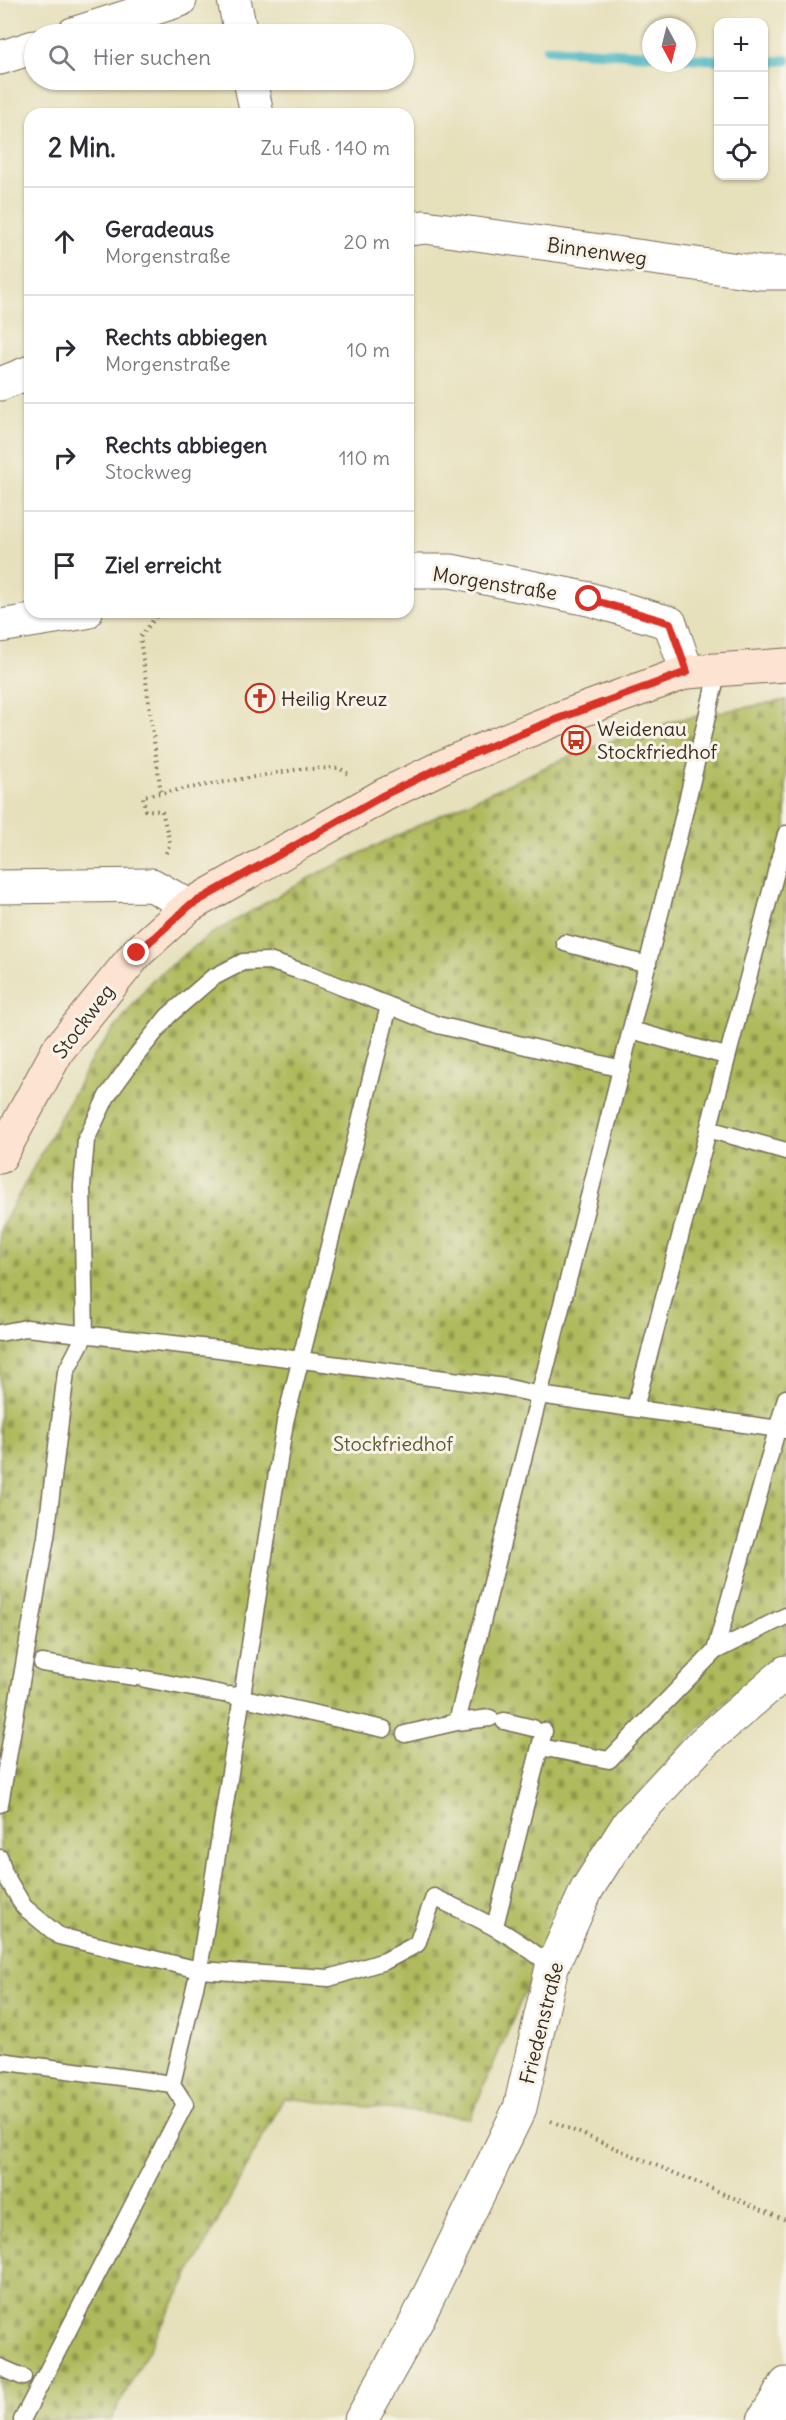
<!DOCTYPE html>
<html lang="de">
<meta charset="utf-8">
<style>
:root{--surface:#fff;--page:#f2f2f3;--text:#2b2b33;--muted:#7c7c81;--line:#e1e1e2}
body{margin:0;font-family:Delius,sans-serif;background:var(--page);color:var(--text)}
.controls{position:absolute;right:18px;top:18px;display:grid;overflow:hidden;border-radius:12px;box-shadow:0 2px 4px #0004}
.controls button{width:54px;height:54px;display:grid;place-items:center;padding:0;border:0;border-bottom:2px solid var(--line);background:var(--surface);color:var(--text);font:30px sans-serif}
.compass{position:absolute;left:642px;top:18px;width:54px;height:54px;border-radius:50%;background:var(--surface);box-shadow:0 2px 4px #0004;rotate:173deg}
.stop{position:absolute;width:18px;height:18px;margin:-14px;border:4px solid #d93025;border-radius:50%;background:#fff}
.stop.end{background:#d93025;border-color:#fff;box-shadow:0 2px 6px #0008}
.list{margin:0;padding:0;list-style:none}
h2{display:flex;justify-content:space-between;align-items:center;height:78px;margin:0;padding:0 24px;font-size:26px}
h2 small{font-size:20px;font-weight:400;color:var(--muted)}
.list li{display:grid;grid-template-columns:39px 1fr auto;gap:18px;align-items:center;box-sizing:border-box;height:108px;padding:0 24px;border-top:2px solid var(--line)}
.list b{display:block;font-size:22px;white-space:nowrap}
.list p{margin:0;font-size:20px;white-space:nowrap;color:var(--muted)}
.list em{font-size:20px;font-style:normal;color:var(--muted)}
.icon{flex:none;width:33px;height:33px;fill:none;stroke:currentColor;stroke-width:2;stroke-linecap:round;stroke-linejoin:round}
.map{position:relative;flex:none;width:786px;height:2420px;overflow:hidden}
.search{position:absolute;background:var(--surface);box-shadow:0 2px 4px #0004;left:24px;top:24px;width:390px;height:66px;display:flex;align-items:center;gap:15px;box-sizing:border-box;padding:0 21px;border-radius:33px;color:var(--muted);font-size:22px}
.panel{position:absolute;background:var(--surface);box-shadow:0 2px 4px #0004;left:24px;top:108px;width:390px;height:510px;border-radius:18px}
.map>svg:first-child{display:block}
</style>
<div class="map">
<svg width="786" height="2420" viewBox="0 0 786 2420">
<defs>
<pattern id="cemetery-stones" width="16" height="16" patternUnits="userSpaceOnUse" patternTransform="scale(1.5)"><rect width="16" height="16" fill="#aeba5c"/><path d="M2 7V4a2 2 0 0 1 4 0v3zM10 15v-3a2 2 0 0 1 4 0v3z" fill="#8f974b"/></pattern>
</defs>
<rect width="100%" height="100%" fill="#f7f3e8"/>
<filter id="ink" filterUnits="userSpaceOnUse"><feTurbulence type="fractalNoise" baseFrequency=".0167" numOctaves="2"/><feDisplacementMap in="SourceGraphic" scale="12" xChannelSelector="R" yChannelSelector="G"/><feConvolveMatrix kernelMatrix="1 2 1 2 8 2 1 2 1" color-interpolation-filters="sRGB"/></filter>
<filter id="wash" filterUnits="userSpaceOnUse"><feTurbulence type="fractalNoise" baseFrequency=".008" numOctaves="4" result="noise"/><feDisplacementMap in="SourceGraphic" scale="24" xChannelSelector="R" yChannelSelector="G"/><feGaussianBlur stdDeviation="1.35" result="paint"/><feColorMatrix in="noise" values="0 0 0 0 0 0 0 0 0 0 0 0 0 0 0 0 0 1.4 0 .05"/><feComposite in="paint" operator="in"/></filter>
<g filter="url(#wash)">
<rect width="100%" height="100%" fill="#e6e0bb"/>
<path fill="url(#cemetery-stones)" stroke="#74723d" stroke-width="1.5" d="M786,700V1655L728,1698L616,1817L573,1881L470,2118L284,2098L111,2420H0V1230L93,1057L152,980L208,936L309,878L438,816L579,752L677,720Z"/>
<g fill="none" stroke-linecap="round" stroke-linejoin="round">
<path stroke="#48b6c2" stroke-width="10" d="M547,49L651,55
M687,58L718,60
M764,63L786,60"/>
</g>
</g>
<g filter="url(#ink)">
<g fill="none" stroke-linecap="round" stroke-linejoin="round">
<g stroke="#776a55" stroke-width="19">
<path id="lane" d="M565,943L648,965
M631,1030L726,1056
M708,1129L786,1151
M0,1333L26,1328L219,1349L505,1387L539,1395L786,1430
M635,1408L786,834
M715,1651L786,1616
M42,1663L135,1677
M145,1679L223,1694
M230,1695L384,1729
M504,1721L533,1728
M457,1722L665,894L718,670
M405,1734L457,1722L490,1718
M540,1747L609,1760L715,1651L786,1398
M0,1804L46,1537L66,1372L85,1335L82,1186L86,1140L107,1096L136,1056L168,1016L212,978L243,962L269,961L309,974L438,1025L622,1069
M0,1858L4,1873L24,1907L59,1936L199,1970L285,1422L389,1006
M495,1926L544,1731
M0,2061L172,2084L199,1970L329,1978L385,1961L417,1944L434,1897C476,1917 516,1936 552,1967
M0,2367L23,2377
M22,2420L185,2104L172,2084"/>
</g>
<g stroke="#776a55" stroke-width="35">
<path id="street" d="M234,0L241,34
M73,34L180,0
M0,58L34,47
M250,80L257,114
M408,229L425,227L761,273H786
M0,384L30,372
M408,571H451L589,599L670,623L687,672
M0,626L86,612
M0,887L152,885L189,906
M361,2420L416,2322L520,2108L552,1967L587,1889L629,1823L703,1743L786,1672
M764,2420L786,2384"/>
</g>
<g stroke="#776a55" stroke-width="35">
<path id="secondary" d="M0,1157L58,1050L137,953L189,906L384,795L452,762L552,721L687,672L786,665"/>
</g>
<path stroke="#776a55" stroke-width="4" stroke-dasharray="1.5 4.5" stroke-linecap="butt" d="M160,612L140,637L161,793
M166,853L170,843L162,811L145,810L143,796L300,769L339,768L350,775
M551,2121L786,2220"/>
<use href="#lane" stroke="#fff" stroke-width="16"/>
<use href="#street" stroke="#fff" stroke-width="33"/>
<use href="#secondary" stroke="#fde3d1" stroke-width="33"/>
</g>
</g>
<g fill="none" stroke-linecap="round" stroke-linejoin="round" filter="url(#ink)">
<path stroke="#d93025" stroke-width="8" d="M137,953L189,906L384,795L452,762L552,721L687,672L670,623L589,599"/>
</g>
<defs>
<g id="church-ring" transform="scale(1.5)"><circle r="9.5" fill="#f7f3e8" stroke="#c8321e" stroke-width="1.5"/><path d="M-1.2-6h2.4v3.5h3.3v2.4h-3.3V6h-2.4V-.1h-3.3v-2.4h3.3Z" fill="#c8321e"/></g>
<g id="bus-ring" transform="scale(1.5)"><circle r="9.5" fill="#f7f3e8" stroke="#c8321e" stroke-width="1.5"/><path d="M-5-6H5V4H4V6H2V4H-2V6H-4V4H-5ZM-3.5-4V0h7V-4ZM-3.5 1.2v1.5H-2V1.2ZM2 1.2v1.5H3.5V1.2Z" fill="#c8321e"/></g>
</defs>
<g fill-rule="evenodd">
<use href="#church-ring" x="260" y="698"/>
<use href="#bus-ring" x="576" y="740"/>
</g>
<g text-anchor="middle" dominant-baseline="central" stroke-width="6" stroke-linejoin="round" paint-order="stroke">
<g font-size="20" fill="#3b2a1e" stroke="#f7f3e8">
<text transform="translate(597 251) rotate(8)">Binnenweg</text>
<text transform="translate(495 583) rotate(9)">Morgenstraße</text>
<text transform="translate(83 1021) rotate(-53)">Stockweg</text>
<text transform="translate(541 2023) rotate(-76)">Friedenstraße</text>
</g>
<g font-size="20" fill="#3b2a1e" stroke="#f7f3e8" text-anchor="start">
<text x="281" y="698">Heilig Kreuz</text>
<text x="597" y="728">Weidenau<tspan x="597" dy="23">Stockfriedhof</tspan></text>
</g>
<g font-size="20" fill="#5e5531" stroke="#f7f3e8">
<text x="393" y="1443">Stockfriedhof</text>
</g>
</g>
</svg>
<div class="controls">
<button>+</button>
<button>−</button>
<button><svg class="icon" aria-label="locate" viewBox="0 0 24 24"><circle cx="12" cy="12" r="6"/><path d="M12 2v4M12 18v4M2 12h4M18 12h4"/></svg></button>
</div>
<svg class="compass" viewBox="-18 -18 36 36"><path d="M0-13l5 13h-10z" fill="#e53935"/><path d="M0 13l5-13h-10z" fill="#7c7c81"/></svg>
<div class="stop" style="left:589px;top:599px"></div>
<div class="stop end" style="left:137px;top:953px"></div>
<div class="search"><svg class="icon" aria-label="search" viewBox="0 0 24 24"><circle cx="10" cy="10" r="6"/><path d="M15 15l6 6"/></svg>Hier suchen</div>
<section class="panel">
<h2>2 Min.<small>Zu Fuß · 140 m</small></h2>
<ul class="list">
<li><svg class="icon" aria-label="ahead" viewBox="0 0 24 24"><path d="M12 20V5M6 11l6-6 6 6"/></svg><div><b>Geradeaus</b><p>Morgenstraße</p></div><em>20 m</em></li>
<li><svg class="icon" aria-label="right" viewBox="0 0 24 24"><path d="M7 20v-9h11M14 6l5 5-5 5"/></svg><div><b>Rechts abbiegen</b><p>Morgenstraße</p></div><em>10 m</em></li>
<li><svg class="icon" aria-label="right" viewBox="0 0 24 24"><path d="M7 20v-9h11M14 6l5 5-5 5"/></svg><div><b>Rechts abbiegen</b><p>Stockweg</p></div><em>110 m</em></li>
<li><svg class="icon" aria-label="arrive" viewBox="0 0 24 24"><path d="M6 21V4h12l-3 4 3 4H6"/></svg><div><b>Ziel erreicht</b></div></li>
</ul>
</section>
</div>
